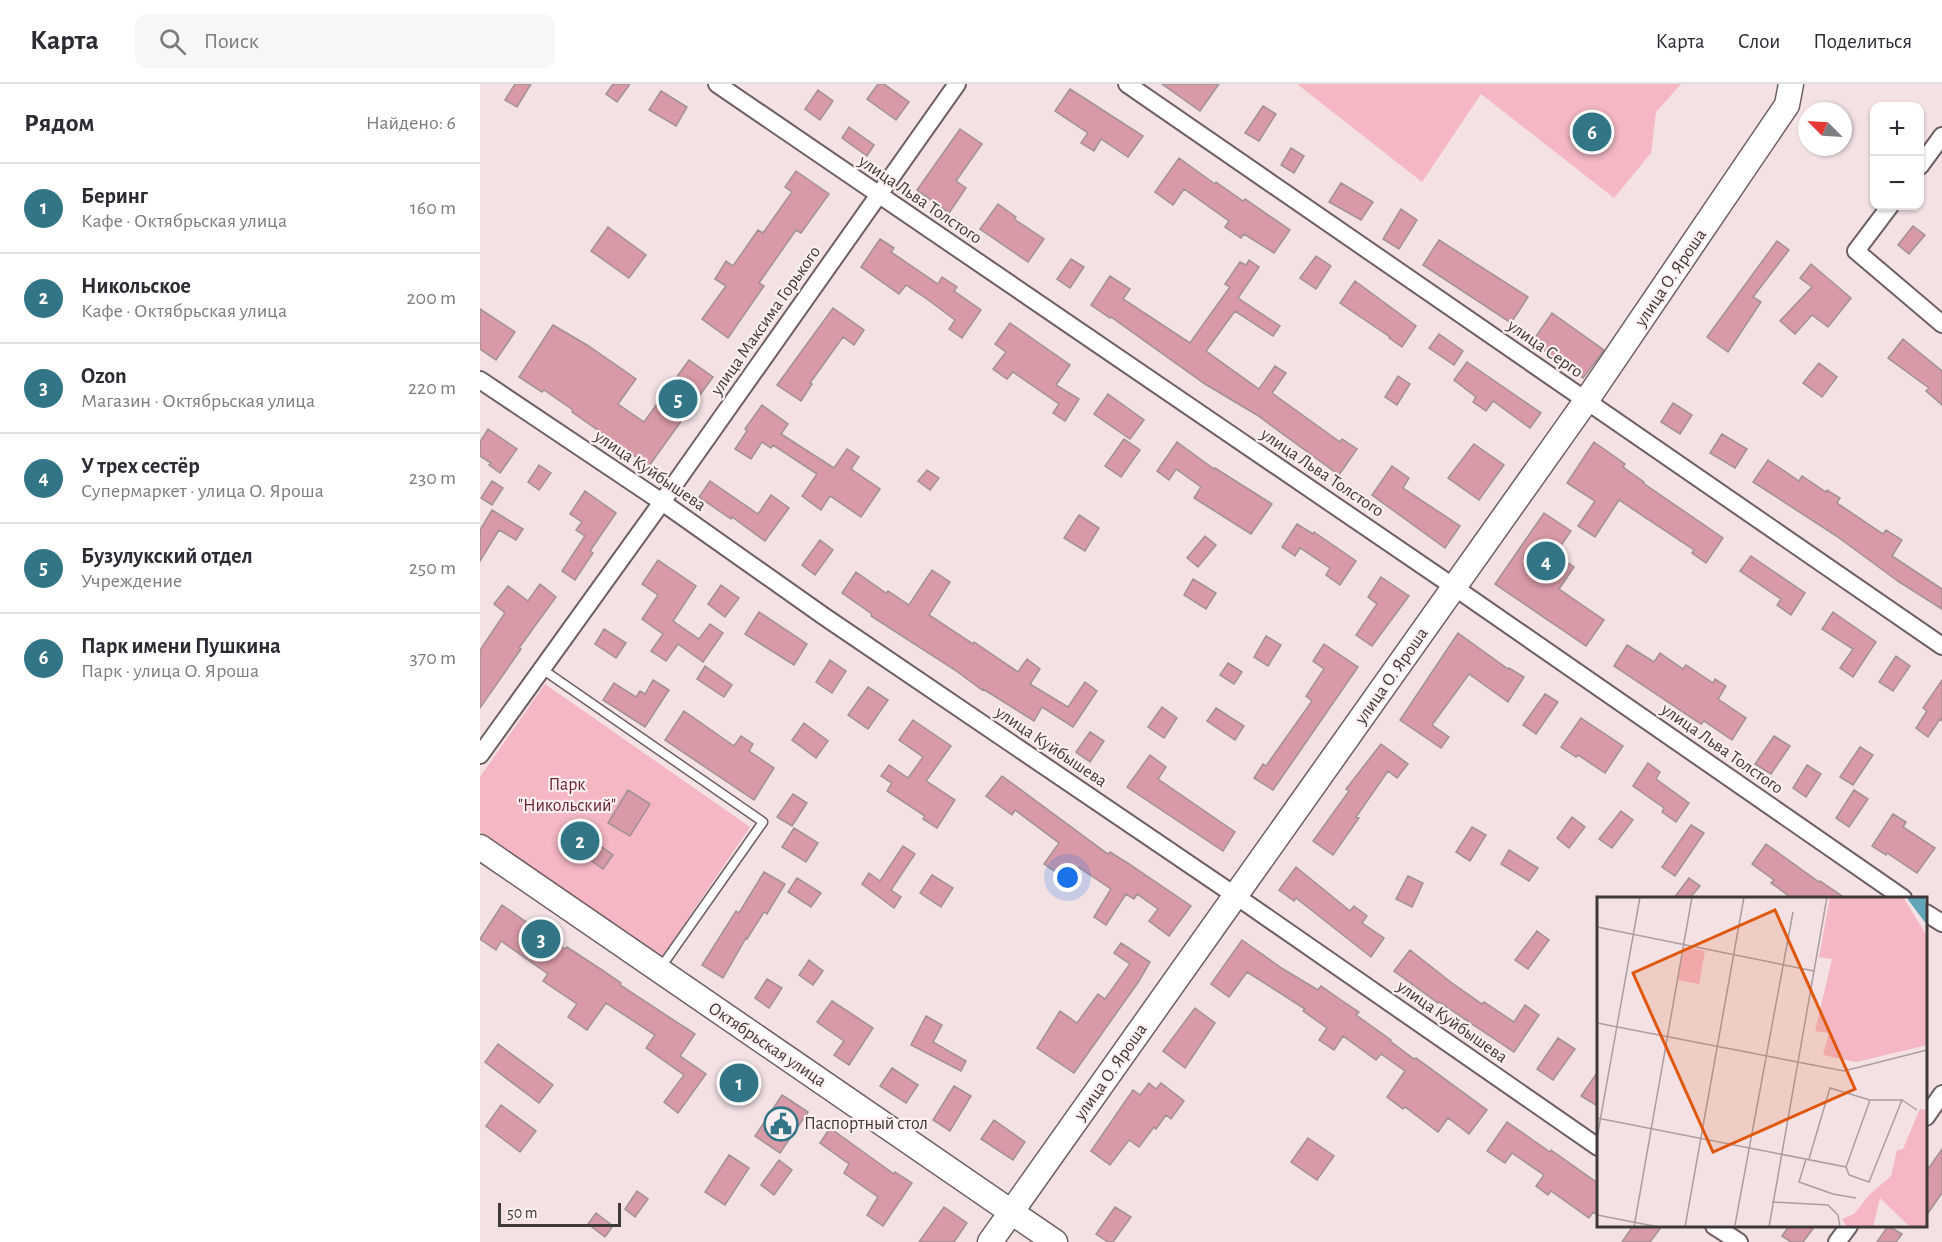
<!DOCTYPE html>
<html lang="ru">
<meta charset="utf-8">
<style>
:root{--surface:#fff;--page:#f7f7f7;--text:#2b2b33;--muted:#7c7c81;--line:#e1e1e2;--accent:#327586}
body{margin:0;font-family:"Alegreya Sans",sans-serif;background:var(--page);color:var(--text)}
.controls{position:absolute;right:18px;top:18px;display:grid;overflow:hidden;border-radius:12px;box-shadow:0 2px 4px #0004}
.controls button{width:54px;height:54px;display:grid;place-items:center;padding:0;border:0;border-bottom:2px solid var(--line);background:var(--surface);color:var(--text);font:30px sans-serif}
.compass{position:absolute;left:1318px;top:18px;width:54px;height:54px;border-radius:50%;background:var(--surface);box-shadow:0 2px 4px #0004;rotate:294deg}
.scale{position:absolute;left:18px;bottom:15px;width:123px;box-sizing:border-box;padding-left:6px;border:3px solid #3f3839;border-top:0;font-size:16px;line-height:21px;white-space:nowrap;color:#3f3839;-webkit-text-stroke:4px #feeff1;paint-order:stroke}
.you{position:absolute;left:588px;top:794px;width:21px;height:21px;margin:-15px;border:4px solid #fff;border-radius:50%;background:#1a73e8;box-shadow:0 0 0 9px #1a73e833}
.badge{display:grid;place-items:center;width:39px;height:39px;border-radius:50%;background:var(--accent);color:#fff;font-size:20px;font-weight:700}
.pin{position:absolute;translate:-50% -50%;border:3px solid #fff;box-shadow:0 2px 6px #0006}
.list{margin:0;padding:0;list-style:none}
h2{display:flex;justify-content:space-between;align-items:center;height:78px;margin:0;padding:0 24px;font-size:26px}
h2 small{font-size:20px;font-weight:400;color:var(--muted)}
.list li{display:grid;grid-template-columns:39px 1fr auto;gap:18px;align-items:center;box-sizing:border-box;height:90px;padding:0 24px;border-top:2px solid var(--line)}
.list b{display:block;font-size:22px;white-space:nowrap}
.list p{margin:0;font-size:20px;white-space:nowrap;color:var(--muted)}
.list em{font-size:20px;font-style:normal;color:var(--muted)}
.icon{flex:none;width:33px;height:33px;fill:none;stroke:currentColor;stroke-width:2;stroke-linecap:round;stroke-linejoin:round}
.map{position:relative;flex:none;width:1462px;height:1158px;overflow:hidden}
header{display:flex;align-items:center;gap:36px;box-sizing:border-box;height:84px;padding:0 30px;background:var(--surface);border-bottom:2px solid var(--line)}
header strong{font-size:28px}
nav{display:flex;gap:33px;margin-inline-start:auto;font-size:21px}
.search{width:420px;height:54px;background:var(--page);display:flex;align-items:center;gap:15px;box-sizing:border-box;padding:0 21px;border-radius:12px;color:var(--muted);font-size:22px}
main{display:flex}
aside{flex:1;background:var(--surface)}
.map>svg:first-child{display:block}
</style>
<header>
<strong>Карта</strong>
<div class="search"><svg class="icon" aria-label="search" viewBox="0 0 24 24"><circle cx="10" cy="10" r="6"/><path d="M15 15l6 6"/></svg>Поиск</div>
<nav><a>Карта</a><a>Слои</a><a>Поделиться</a></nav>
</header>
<main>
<aside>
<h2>Рядом<small>Найдено: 6</small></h2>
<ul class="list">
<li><span class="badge">1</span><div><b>Беринг</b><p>Кафе · Октябрьская улица</p></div><em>160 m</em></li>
<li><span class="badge">2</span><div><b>Никольское</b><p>Кафе · Октябрьская улица</p></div><em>200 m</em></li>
<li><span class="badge">3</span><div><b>Ozon</b><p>Магазин · Октябрьская улица</p></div><em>220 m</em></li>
<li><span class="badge">4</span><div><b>У трех сестёр</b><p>Супермаркет · улица О. Яроша</p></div><em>230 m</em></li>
<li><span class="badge">5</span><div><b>Бузулукский отдел</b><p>Учреждение</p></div><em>250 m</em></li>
<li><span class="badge">6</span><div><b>Парк имени Пушкина</b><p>Парк · улица О. Яроша</p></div><em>370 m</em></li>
</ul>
</aside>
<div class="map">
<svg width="1462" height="1158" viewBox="0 0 1462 1158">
<rect width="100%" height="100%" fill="#f3e1e4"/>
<path fill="#f4b7c3" d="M817,0H1201L1176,28L1171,69L1134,114L1001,10L942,98Z
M65,600L270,743L182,873L0,748V693Z"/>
<path fill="#d79aa6" stroke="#a29194" stroke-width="1.5" d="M35,0H51L37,23L25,16Z
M133,0H150L137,18L126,10Z
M398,0H404L429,18L416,36L387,15Z
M682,0H739L720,27Z
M590,5L663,52L648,73L621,55L614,67L601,59L608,49L575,27Z
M338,6L353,17L340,36L325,25Z
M181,7L207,23L196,42L169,26Z
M783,22L796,30L779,57L765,49Z
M369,43L394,61L387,72L362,54Z
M480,45L502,60L476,97L486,104L469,129L437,106Z
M811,64L824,72L814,89L801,81Z
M699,74L735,100L736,98L763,117L765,115L810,146L794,169L764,150L761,154L745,143L749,137L704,105L693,121L675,108Z
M316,87L349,110L321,149L316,146L279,199L284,202L248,254L222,235L246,202L235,195L246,177L253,182L278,146L283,149L312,108L305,103Z
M861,99L893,118L881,136L849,118Z
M518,120L536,133L534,135L564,155L548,178L500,145Z
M921,125L937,136L919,165L903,155Z
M1433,142L1445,151L1429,170L1418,161Z
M128,143L166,171L149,194L111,167Z
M400,155L414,164L411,168L458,200L462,193L477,203L474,207L501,226L482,254L469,245L475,236L447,215L426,201L419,210L381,183Z
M959,156L1048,213L1031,239L943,181Z
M1297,157L1309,166L1273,213L1281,218L1248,268L1227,253Z
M836,172L851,182L836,205L820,194Z
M591,175L604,183L590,204L577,195Z
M769,176L779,183L758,214L800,242L793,252L755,227L726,267L779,305L795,282L806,289L792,309L860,358L862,355L877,365L859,391L777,331L725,300L631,233L630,234L611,221L630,192L650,205L643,215L710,259L750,203L745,200L760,178L766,181Z
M1331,180L1371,214L1348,243L1332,231L1315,250L1300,237L1332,203L1320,194Z
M875,197L936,242L922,263L909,254L910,253L860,219Z
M353,224L384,246L374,261L363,253L330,299L332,300L321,317L297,301Z
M0,225L35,248L16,276L0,265Z
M1072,229L1124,266L1103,294L1052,258Z
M530,239L590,281L576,301L599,315L585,337L573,329L579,320L533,288L527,295L513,285L526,268L515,260Z
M73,241L107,261L156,295L138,320L164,338L209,276L233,293L169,382L92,328L93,326L64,306L62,308L39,293Z
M959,250L983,267L974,281L949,264Z
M1423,255L1462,287V321L1446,307L1449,304L1408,274Z
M987,278L1061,329L1050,344L1013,317L1006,327L993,318L996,313L974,296Z
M1339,279L1357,293L1342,313L1323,299Z
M918,292L930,300L917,321L905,313Z
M628,310L664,336L650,355L614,330Z
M1193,319L1212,331L1200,350L1181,338Z
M282,321L308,340L301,350L354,384L367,365L379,373L371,385L400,405L381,433L350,412L341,426L322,412L337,390L293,361L291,364L282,358L271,375L255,365L267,347L265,345Z
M8,345L37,365L20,389L9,381L11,379L0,372V358Z
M1242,350L1267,365L1255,384L1230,369Z
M644,355L660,366L641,393L625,382Z
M697,358L734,385L735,384L792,420L771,450L714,414L721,403L696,385L689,396L677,387Z
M1114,358L1145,380L1143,383L1164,398L1163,399L1243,454L1226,479L1212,469L1214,466L1139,416L1115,453L1098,442L1115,417L1087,399Z
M994,360L1024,381L999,416L968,394Z
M1288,376L1319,397L1322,392L1346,408L1347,406L1360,414L1357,419L1403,450L1406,446L1422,456L1412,472L1462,505V525L1419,498L1355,451L1273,398Z
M59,381L71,389L59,406L48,398Z
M912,382L929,394L923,404L980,442L965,464L892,411Z
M447,386L459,394L450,406L438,397Z
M12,397L23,404L12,421L1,414Z
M230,397L278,430L291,411L309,424L285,457L252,433L251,435L219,413Z
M105,407L136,429L110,467L113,469L95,496L82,487L105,452L96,446L102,438L90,430Z
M12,426L43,445L36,456L19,446L0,477V446Z
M1064,429L1091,447L1075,470L1094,483L1079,505L1124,536L1106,562L1015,500Z
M599,431L619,444L605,467L584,454Z
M817,440L833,450L834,448L876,477L860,501L846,491L850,484L820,464L815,472L802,463Z
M725,452L736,461L718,483L707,474Z
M340,456L353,466L335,491L322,481Z
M1271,472L1325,509L1311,531L1297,521L1301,515L1260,487Z
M178,476L216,502L193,537L219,555L230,540L243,549L223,578L198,560L186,577L171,567L183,550L162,535L178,511L162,500Z
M452,486L470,498L449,531L493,560L494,558L538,588L547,575L560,585L550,600L588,623L605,598L617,607L593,643L562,623L554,637L503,605L502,606L475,586L391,532L392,530L362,509L376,488L406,509L408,507L429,521Z
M901,493L929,512L892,562L876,551L897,520L888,513Z
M713,495L736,509L726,525L704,511Z
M60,500L76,513L39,564L41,565L0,624V566L25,529L14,520L28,502L48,517Z
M241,501L259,514L245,533L228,520Z
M279,528L327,560L314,581L265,550Z
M1353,528L1396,558L1373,593L1360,584L1373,565L1342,545Z
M124,545L146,559L136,574L115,560Z
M978,549L1028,585L1029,584L1044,593L1028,618L989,590L952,641L969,653L961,664L920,636Z
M786,552L801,561L788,582L774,573Z
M844,560L878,583L793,706L774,694L783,680L786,682L832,617L826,612L844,585L833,577Z
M1147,561L1174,578L1180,569L1203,585L1206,581L1233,599L1235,595L1246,602L1238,615L1266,634L1252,656L1224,637L1221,640L1134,582Z
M1416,572L1430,582L1413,607L1399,598Z
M350,576L366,587L352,609L336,598Z
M748,579L762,588L754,600L740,591Z
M225,582L252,601L244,613L217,595Z
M173,596L189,606L165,643L123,616L134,599L156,613L160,607L165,610Z
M1462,596V637L1460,635L1448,653L1436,644L1447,627L1443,624Z
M388,603L408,616L388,645L368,631Z
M1065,610L1078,618L1056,650L1043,641Z
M682,623L697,634L684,654L668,643Z
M736,624L764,642L755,656L727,637Z
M204,627L254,662L261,652L273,660L269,667L294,684L274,716L185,656Z
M1101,634L1143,662L1125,689L1098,671L1096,673L1081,663Z
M433,636L471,662L446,697L475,716L457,744L443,735L445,732L407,707L412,699L401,692L409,681L428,694L443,673L419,656Z
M324,639L348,657L336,674L312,656Z
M610,648L624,657L610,678L596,668Z
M1294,652L1310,662L1291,690L1275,680Z
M901,660L928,680L917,694L908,687L876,733L879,734L853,771L833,757L869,707L866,705Z
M1380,663L1393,671L1373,701L1360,693Z
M670,671L686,683L678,695L755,748L743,767L647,703Z
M1168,679L1180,688L1176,695L1209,719L1196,738L1182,728L1184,724L1153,702Z
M1327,681L1341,690L1326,713L1313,704Z
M522,692L628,770L630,768L649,780L711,822L689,852L669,837L678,825L657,810L654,815L646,810L626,841L614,833L631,805L598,783L589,797L564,780L579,759L535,726L532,731L506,712Z
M148,706L170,720L150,752L128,739Z
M1374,706L1388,715L1369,743L1356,734Z
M313,710L327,719L312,742L297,733Z
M1141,727L1153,736L1132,764L1119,755Z
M1413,730L1426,738L1423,743L1455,764L1437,789L1407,769L1406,771L1392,762Z
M1092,733L1105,743L1089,764L1077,754Z
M1211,741L1224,749L1195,792L1182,783Z
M992,743L1006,751L990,777L976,768Z
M95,744L133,771L123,785L85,758Z
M314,744L338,759L326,778L302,763Z
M1286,760L1339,798L1340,797L1365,814H1312L1291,799L1294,796L1272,780Z
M423,762L435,770L411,806L421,813L414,824L382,800L389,789L400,797Z
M1029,766L1058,784L1049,797L1021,780Z
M816,783L870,827L874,822L887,832L882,839L904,854L891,873L816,814L814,817L799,806Z
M284,788L305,800L287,830L284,828L267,855L266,854L243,894L222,881L256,827L259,829Z
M452,791L473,804L461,823L440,809Z
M928,792L943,799L932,823L916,815Z
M317,794L341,809L331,823L308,808Z
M1209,794L1220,802L1210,814H1194Z
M22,821L85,865L87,863L122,886L141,899L140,901L215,950L200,972L226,990L198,1029L184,1018L204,991L166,964L175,951L126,919L107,946L88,933L97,920L63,897L68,890L21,857L16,866L0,855Z
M1057,847L1069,856L1048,885L1035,876Z
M762,856L803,885L838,906L841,902L861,916L879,928L876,931L911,956L910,957L934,975L936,974L1007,1026L989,1050L968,1034L958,1048L925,1023L923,1025L907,1013L925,987L901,970L896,976L863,952L854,966L839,956L847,944L823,927L825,925L767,888L749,913L731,900Z
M641,859L670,878L659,897L594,989L557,964L580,927L597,939L618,910L625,915L650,880L634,869Z
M930,866L972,899L1002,920L1004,918L1034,938L1045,921L1059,931L1034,968L959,918L958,919L914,887Z
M329,876L343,887L333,901L319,891Z
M287,895L302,904L289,924L275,914Z
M352,917L393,944L369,981L354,971L364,957L337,938Z
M715,924L735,939L705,984L683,967Z
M446,932L462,941L453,958L486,977L481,987L431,961Z
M1078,954L1095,965L1073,996L1057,985Z
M18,960L73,1001L59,1019L5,978Z
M260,978L279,992L259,1020L240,1005Z
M412,984L438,1001L426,1019L400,1002Z
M1119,986V1023L1101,1012Z
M669,999L676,1005L681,999L704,1017L691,1035L686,1031L676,1045L674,1043L659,1063L649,1056L630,1081L611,1067L653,1006L660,1011Z
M474,1002L491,1012L470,1047L453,1036Z
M302,1011L328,1028L300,1069L275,1052Z
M21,1021L56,1047L40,1068L6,1042Z
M514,1036L545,1058L533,1076L501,1055Z
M1027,1038L1070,1068L1071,1066L1119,1100V1131L1113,1128L1109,1134L1071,1107L1068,1111L1056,1102L1064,1091L1032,1069L1025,1079L1007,1067Z
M350,1044L414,1090L415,1088L432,1099L403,1142L387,1131L398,1113L364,1089L369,1080L340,1059Z
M828,1054L854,1072L837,1096L811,1078Z
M1462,1065V1109L1446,1132V1088Z
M249,1071L269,1084L245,1121L225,1108Z
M299,1076L312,1086L294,1111L281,1101Z
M157,1107L168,1115L155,1133L145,1125Z
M464,1123L487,1139L474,1158H439Z
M635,1123L651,1133L633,1158H628L616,1150Z
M116,1129L133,1142L125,1153L108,1140Z
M1153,1142H1182L1170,1158H1142Z
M1309,1142H1335L1323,1158H1311L1302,1152Z
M1408,1142L1422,1150L1416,1158H1397Z"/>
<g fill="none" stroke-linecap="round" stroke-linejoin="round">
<g stroke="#6f5f62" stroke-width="11">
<path id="service" d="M62,585L283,738L179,886"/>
</g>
<g stroke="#6f5f62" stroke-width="20">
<path id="minor" d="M237,0L974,503L1423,814
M647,0L1462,562
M1440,82L1462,52
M1410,122L1376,167L1462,240
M0,296L182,418L345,533L756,812L1118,1063
M0,671L182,418L477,0
M1446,829L1462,839
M1446,1033L1462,1010
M1234,1142L1259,1158
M1357,1158L1369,1142"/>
</g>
<g stroke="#6f5f62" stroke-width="27">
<path id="secondary" d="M0,763L575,1158
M510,1158L1106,317L1307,21L1311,0"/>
</g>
<use href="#service" stroke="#fff" stroke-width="8"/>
<use href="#minor" stroke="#fff" stroke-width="16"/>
<use href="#secondary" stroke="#fff" stroke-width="24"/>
</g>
<defs>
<g id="civic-ring" transform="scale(1.725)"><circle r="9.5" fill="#feeff1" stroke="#327586" stroke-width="1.5"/><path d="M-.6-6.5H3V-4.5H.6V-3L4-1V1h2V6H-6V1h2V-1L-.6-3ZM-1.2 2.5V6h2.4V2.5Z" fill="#327586"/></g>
</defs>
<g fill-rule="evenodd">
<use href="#civic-ring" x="301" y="1040"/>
</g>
<g text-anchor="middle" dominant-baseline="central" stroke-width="4.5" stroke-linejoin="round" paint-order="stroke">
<g font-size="18" fill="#3f3839" stroke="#feeff1">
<text transform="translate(440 116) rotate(34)">улица Льва Толстого</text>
<text transform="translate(1191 194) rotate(-56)">улица О. Яроша</text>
<text transform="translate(286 237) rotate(-55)">улица Максима Горького</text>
<text transform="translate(1065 265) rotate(35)">улица Серго</text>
<text transform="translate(170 387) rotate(34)">улица Куйбышева</text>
<text transform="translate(842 389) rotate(34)">улица Льва Толстого</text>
<text transform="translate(912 592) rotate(-55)">улица О. Яроша</text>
<text transform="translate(571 663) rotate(34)">улица Куйбышева</text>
<text transform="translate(1242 665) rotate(35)">улица Льва Толстого</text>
<text transform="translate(972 938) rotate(35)">улица Куйбышева</text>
<text transform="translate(287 961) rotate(34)">Октябрьская улица</text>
<text transform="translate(631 988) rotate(-55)">улица О. Яроша</text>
</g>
<g font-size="18" fill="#6a2237" stroke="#feeff1">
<text x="87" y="701">Парк<tspan x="87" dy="21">"Никольский"</tspan></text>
</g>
<g font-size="18" fill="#3f3839" stroke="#feeff1" text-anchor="start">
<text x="324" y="1040">Паспортный стол</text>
</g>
</g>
<g transform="translate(1117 813)">
<rect width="330" height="330" fill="#f3e1e4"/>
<path d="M233,0H306L330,39V148L259,165L226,158L232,136L218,134L235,62L222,60ZM87,50L108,54L102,87L81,83ZM323,212L330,213V330H313L283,301L276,330H250L245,322L257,317L272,298L294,279L300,253L306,252Z" fill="#f4b7c3"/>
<path d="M310,0H328L330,28L312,4Z" fill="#61a6b8"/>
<path fill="none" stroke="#ab9da0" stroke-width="1.5" d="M0,30L217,74M0,126L247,174L330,153M273,203H305L320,213M0,221L249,270L252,278L272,285L305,203M0,241L43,0M209,262L202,285L236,297L259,301M212,262L233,191L273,203L249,270M175,305L231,308L241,318L243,330M0,318L62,330M138,328L196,15M37,330L95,0M88,330L147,0M172,330L230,0"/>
<path fill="#e0570e" fill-opacity="0.15" stroke="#e0570e" stroke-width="3" d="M178,13L258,192L116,255L36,76Z"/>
<rect width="330" height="330" fill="none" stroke="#3f3839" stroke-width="3"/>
</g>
</svg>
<div class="controls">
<button>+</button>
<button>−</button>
</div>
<svg class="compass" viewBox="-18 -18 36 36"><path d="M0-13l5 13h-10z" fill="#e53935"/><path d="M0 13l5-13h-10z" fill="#7c7c81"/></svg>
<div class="scale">50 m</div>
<div class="you"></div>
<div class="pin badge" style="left:259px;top:999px">1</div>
<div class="pin badge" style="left:100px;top:757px">2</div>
<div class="pin badge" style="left:61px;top:855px">3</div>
<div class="pin badge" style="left:1066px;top:477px">4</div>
<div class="pin badge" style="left:198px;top:315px">5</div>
<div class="pin badge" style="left:1112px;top:48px">6</div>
</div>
</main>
